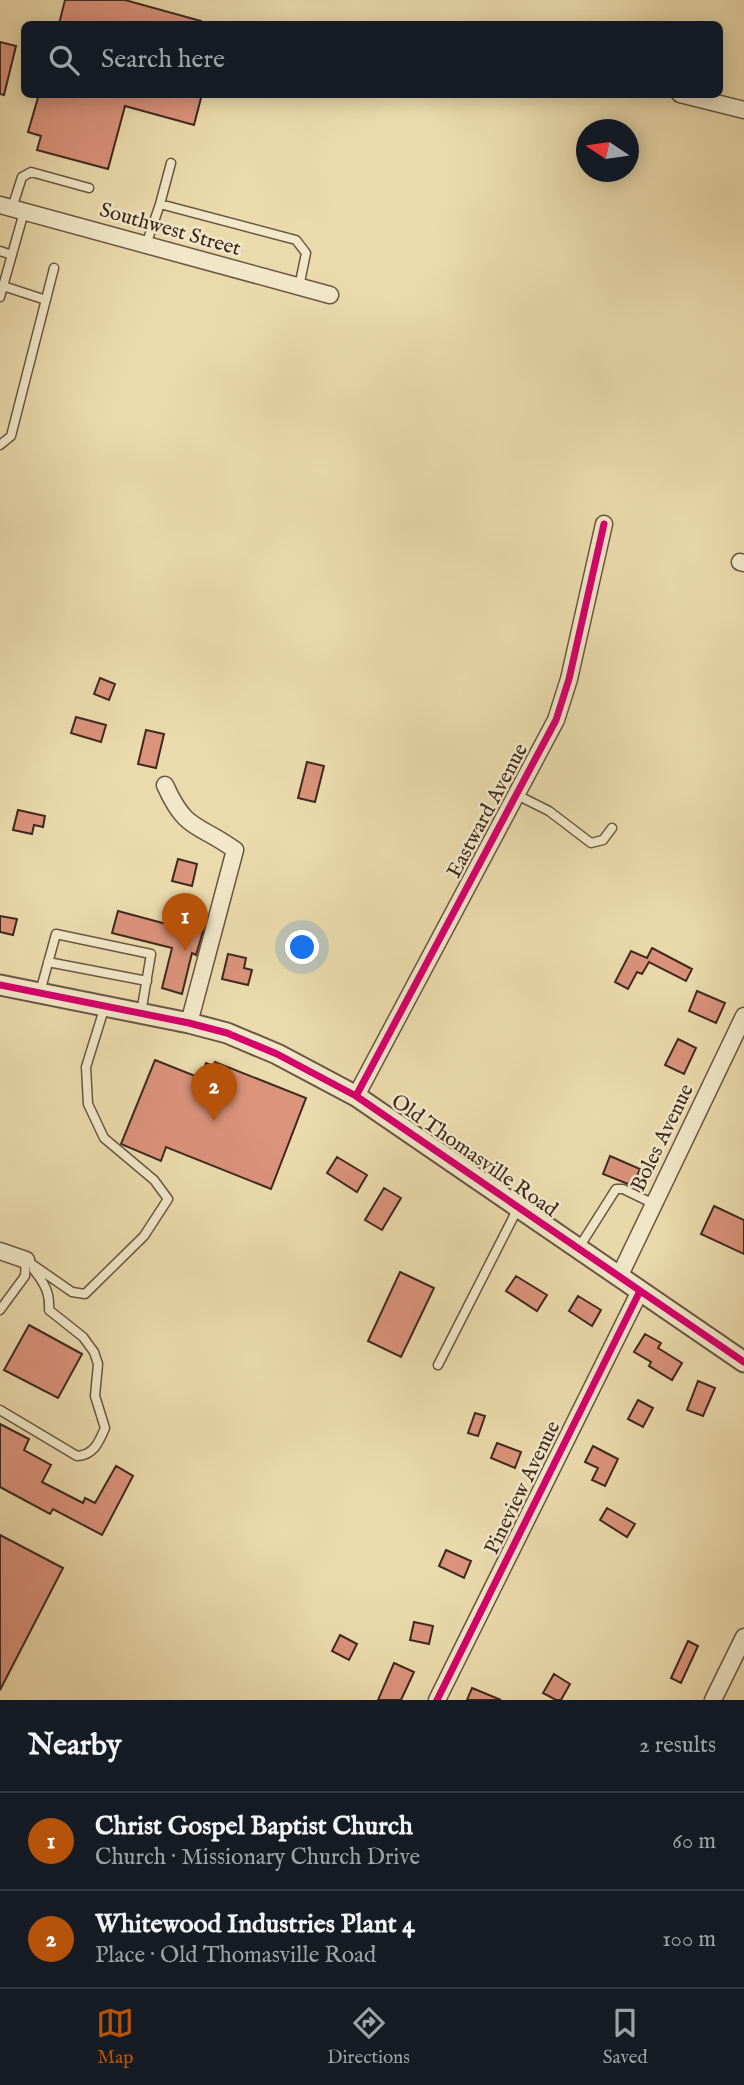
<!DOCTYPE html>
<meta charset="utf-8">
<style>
:root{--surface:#171b24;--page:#242831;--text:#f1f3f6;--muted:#9ea1a6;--line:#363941;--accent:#b45309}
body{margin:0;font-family:"IM FELL English",serif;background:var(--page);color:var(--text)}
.compass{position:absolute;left:576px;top:119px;width:63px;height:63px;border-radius:50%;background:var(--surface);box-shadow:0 4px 18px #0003;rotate:283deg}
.you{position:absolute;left:303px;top:948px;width:24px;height:24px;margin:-18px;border:5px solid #fff;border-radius:50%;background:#1a73e8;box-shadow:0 0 0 10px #1a73e833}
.badge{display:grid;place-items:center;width:46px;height:46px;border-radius:50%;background:var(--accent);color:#fff;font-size:23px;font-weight:700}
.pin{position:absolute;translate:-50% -58px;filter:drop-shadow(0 2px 4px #0008)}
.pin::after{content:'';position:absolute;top:37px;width:24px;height:21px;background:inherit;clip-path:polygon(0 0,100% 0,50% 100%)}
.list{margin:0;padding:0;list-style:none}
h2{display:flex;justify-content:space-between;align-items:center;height:91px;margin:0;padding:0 28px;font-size:30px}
h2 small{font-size:23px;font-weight:400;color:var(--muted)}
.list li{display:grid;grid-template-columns:46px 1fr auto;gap:21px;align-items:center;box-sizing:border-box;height:98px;padding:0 28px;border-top:2px solid var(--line)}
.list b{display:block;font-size:26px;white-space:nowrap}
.list p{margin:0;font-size:23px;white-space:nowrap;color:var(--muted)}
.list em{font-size:23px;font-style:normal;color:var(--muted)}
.icon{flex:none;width:38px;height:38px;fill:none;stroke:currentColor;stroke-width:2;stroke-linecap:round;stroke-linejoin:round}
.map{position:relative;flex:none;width:744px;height:1700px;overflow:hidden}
.search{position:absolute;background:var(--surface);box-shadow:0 4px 18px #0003;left:21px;right:21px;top:21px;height:77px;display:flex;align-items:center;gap:18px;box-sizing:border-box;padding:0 24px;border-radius:10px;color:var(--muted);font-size:26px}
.sheet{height:287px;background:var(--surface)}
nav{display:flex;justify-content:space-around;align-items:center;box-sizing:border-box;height:98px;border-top:2px solid var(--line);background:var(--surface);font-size:19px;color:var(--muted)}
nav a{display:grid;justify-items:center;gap:4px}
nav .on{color:var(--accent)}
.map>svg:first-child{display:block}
</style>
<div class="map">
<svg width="744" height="1700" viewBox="0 0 744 1700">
<rect width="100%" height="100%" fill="#ebdbac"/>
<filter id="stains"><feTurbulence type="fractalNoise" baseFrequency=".00286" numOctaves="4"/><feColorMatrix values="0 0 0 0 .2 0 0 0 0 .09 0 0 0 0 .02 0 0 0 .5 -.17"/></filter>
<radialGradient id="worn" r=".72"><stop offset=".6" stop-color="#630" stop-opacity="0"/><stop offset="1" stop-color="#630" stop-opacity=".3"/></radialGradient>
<path fill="#db937b" stroke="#3e2921" stroke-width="2" d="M65,0H125L201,21V24H59Z
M0,42L16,46L4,95L0,94Z
M39,94H202L194,125L125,106L108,169L37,150L41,136L28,132Z
M100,678L115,684L109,700L94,694Z
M76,717L106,725L101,742L71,733Z
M146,730L164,734L156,768L138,764Z
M307,762L324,766L315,802L298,798Z
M18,810L45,816L43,827L34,825L32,834L13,830Z
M178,859L197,864L192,886L172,881Z
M118,911L170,925L172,919L204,928L196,955L192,953L182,994L162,988L172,948L112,933Z
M0,916L17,919L13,935L0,932Z
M652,948L692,969L686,981L649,962L642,974L637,972L628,989L615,982L631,951L647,958Z
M228,954L246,958L244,968L252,970L248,985L222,979Z
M697,991L725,1003L716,1023L689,1011Z
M678,1039L696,1048L684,1074L665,1065Z
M155,1060L200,1078L206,1063L213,1066L215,1062L306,1098L271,1189L166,1147L161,1161L121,1144Z
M610,1156L640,1169L633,1186L603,1174Z
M337,1157L367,1175L357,1192L327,1173Z
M384,1188L401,1198L382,1230L365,1220Z
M714,1206L744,1220V1254L701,1234Z
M400,1272L434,1288L401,1357L368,1341Z
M516,1276L547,1295L537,1311L506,1291Z
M578,1296L601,1310L592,1326L569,1311Z
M29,1325L82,1354L58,1398L4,1370Z
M645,1334L661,1343L658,1348L682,1363L672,1380L649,1366L651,1362L634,1352Z
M698,1381L715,1388L703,1416L687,1410Z
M638,1400L653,1408L643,1427L628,1419Z
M475,1413L485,1416L478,1436L468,1433Z
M0,1424L29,1439L24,1450L51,1465L42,1482L83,1503L85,1498L95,1503L116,1466L133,1476L102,1535L53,1509L50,1514L0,1487Z
M497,1443L521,1452L515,1468L491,1458Z
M593,1446L618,1459L605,1486L592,1480L598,1468L585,1462Z
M607,1508L635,1524L627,1537L600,1520Z
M0,1535L63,1568L0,1690Z
M446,1550L471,1561L464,1578L439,1566Z
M414,1622L433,1626L429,1644L410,1640Z
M340,1635L357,1644L349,1660L332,1651Z
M688,1641L698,1646L681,1683L671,1678Z
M394,1663L414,1672L401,1700H378Z
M554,1674L570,1684L561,1700H556L543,1693Z
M472,1688L501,1700H467Z"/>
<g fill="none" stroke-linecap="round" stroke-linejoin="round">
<g stroke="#695644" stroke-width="11">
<path id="service" d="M160,204L171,163
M12,208L22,177L31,172L89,188
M146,245L160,204L296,240L306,253L299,287
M0,251L12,255
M3,286L46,300
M0,297L24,212
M0,445L11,436L54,268
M517,795L549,811L591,843L603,840L612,828
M48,962L147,981
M40,992L56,934L151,954L141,1013
M578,1249L616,1189H623L654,1204
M26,1260L72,1292L85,1294L144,1236L168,1199L154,1180L104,1138L88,1104L86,1067L105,1006
M0,1310L25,1276L26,1260
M438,1365L518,1208
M0,1410L77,1456C94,1455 99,1442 105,1428L95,1396L98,1364L94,1352L83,1337L49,1310C50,1293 45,1284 34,1270"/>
</g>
<g stroke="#695644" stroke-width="19">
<path id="minor" d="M680,94L744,110
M0,205L330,295
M740,562L744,563
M165,785C186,832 198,823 235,850L189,1023
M356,1096L556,720L569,679L604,524
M0,1251L26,1260
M619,1277L744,1016
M437,1700L640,1291
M713,1700L744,1637"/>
</g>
<g stroke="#695644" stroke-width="23">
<path id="tertiary" d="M0,985L189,1023L227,1033L277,1054L356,1096L744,1362"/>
</g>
<use href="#service" stroke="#f2e8c9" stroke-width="8"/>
<use href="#minor" stroke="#f2e8c9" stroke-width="16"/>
<use href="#tertiary" stroke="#f2e8c9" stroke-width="19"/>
<g stroke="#f2e8c9" stroke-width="11">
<path id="cycleway" d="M0,985L189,1023L227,1033L277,1054L356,1096L744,1362
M356,1096L556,720L569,679L604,524
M437,1700L640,1291"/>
</g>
<use href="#cycleway" stroke="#d6006c" stroke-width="7"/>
</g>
<g text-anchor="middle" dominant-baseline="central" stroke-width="5" stroke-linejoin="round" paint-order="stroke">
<g font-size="21" fill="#3e2921" stroke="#f2e8c9">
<text transform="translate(170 230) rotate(16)">Southwest Street</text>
<text transform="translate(488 811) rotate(-62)">Eastward Avenue</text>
<text transform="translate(663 1138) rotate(-64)">Boles Avenue</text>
<text transform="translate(474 1156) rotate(35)">Old Thomasville Road</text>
<text transform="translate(523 1488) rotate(-64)">Pineview Avenue</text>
</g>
</g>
<rect width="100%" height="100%" filter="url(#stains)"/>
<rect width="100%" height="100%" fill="url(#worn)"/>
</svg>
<svg class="compass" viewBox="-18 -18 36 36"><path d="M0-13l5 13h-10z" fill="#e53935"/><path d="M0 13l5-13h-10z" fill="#9ea1a6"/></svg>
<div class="you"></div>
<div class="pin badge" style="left:185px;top:951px">1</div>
<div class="pin badge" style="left:214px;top:1121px">2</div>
<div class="search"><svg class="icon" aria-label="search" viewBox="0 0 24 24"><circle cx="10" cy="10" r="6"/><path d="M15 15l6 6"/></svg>Search here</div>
</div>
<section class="sheet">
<h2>Nearby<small>2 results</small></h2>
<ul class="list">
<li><span class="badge">1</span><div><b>Christ Gospel Baptist Church</b><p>Church · Missionary Church Drive</p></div><em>60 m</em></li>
<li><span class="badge">2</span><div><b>Whitewood Industries Plant 4</b><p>Place · Old Thomasville Road</p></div><em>100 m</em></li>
</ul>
</section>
<nav>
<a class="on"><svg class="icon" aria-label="map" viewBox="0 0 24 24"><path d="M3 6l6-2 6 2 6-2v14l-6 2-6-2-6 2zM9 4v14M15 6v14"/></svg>Map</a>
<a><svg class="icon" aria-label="directions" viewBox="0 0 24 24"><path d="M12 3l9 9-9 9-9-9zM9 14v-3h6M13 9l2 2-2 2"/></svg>Directions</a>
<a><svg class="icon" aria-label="saved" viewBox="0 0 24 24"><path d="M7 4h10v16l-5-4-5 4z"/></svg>Saved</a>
</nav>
